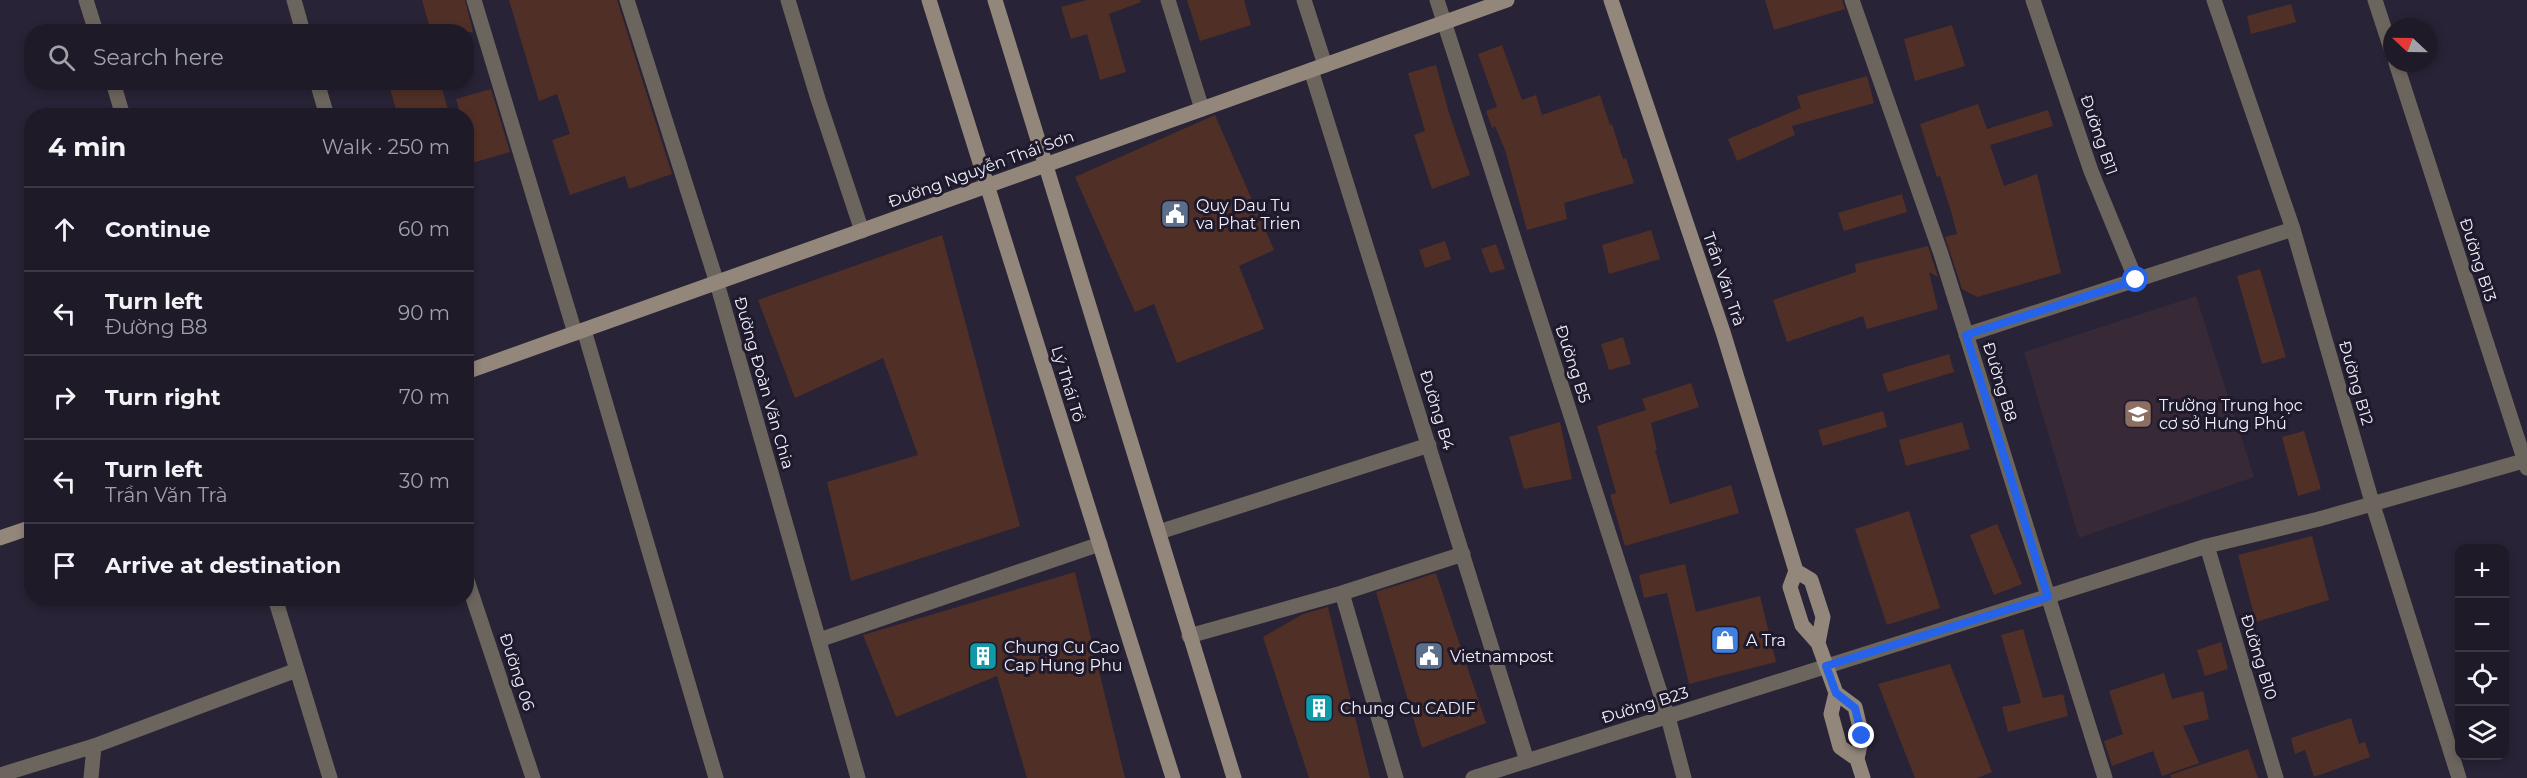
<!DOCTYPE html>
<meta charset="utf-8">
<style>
:root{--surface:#1e1a28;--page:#2b2734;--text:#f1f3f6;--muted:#a1a1a8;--line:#3c3845}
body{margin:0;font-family:Montserrat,sans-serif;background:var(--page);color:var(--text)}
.controls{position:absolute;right:18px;bottom:18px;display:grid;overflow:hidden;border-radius:12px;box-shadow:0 3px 9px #0003}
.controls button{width:54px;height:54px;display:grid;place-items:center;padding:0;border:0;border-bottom:2px solid var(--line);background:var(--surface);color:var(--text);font:30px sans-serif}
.compass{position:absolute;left:2383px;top:18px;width:54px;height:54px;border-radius:50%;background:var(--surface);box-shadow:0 3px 9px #0003;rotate:292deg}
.stop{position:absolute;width:18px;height:18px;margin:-14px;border:4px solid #2563eb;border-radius:50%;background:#fff}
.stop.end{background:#2563eb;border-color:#fff;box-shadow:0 2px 6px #0008}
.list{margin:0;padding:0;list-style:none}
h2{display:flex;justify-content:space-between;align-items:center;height:78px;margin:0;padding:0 24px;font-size:26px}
h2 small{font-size:20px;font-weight:400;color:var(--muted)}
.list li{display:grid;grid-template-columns:39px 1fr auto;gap:18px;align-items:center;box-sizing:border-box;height:84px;padding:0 24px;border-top:2px solid var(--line)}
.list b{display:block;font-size:22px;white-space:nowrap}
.list p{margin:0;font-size:20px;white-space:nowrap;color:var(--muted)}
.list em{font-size:20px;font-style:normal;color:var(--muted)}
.icon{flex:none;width:33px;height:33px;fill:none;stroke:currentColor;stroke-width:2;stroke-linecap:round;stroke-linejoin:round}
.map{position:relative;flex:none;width:2527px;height:778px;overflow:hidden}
.search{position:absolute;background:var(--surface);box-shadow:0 3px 9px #0003;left:24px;top:24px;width:450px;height:66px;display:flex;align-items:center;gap:15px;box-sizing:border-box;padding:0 21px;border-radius:24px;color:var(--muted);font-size:22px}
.panel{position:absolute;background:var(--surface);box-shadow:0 3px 9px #0003;left:24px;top:108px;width:450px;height:498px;border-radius:24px}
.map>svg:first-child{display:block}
</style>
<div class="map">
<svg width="2527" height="778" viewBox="0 0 2527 778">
<rect width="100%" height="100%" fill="#282336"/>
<path fill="#372936" d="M2196,296L2254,477L2079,538L2024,352Z"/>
<path fill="#502f27" d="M422,0H465L473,32H431Z
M509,0H617L672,174L629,189L625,176L570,195L552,140L570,134L557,94L539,101Z
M1087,0H1140L1141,2L1109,14L1126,72L1100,80L1087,34L1071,39L1061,7Z
M1187,0H1244L1251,25L1200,41Z
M1765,0H1842L1845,9L1774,30Z
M2291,4L2296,22L2251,34L2247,16Z
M1952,25L1965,66L1915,81L1904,39Z
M1502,45L1522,100L1536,95L1542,115L1600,95L1610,125L1612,124L1623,159L1626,158L1634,183L1564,203L1567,219L1527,230L1505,150L1495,126L1492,128L1486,111L1497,107L1478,54Z
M1436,65L1449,113L1470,175L1432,189L1414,135L1425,131L1408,73Z
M1867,76L1874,103L1792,126L1795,135L1737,161L1728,139L1801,108L1797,96Z
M388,82H440L449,113L439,116H398Z
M491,89L510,152L472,163L466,146V116H461L456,99Z
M1978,104L1987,129L2048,110L2053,126L1990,145L2004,186L2037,174L2061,273L1977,297L1962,289L1945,237L1957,234L1952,215L1940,176L1937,177L1920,124Z
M1215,115L1274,250L1239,266L1264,329L1177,363L1154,304L1135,312L1075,177Z
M1902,194L1907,212L1844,231L1838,213Z
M1651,230L1660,259L1609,274L1602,245Z
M942,235L1020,526L851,581L827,482L918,455L883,358L795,398L758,300Z
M1445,241L1451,259L1425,268L1419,250Z
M1496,244L1505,269L1490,273L1481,249Z
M1928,246L1938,277L1929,272L1938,309L1867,329L1863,316L1787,342L1773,300L1856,272L1855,264Z
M2260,269L2286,357L2262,364L2237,276Z
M1623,337L1631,364L1609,370L1601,344Z
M1949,354L1954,372L1888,392L1882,374Z
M1691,383L1699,407L1651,423L1657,450H1655L1670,504L1731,485L1739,513L1625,546L1610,495L1616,493L1597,426L1646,410L1642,399Z
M1883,411L1887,427L1823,446L1818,430Z
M1560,422L1572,479L1524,489L1509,437Z
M1962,422L1970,449L1906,466L1899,440Z
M2304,431L2321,489L2298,496L2282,437Z
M1909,511L1940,608L1887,625L1855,529Z
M1997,524L2022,584L1994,595L1970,535Z
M2312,536L2329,600L2256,622L2238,555Z
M1685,564L1696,612L1760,596L1776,662L1689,684L1667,593L1644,598L1639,575Z
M1075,572L1125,778H1027L997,676L896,717L863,635Z
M1436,573L1486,723L1422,748L1376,592Z
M1328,607L1370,778H1309L1263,637L1303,614Z
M2023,629L2043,698L2063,694L2068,716L2008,732L2002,707L2021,703L2001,635Z
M2221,642L2228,669L2205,676L2197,650Z
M1950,664L1992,772L1977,778H1915L1878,684Z
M2164,673L2172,699L2203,691L2209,719L2183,726L2199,763L2162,776L2153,751L2112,766L2104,741L2123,734L2109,691Z
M2351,718L2359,744L2365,742L2370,757L2314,777L2305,750L2295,754L2291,738Z
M2248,749L2258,778H2171L2170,775Z"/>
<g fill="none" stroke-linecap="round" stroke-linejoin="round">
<path stroke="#6c655d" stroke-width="15" d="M86,0L96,32
M294,0L303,32
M474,0L575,333
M627,0L717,283L858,778
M788,0L818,99L862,231
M1168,0L1202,109
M1304,0L1325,65
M1437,0L1668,717L1684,778
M1852,0L1941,254L2105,778
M2033,0L2091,171L2136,280
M2214,0L2293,229L2372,502L2459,778
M2375,0L2392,52
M2396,63L2527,468
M1311,70L1527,761
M113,82L123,116
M317,82L327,116
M584,330L716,778
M1966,335L2293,229
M1159,532L1429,445
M2207,546L2276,778
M466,577L533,778
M1342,593L1396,778
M275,598L330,778
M1189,636L1342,593L1463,554
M819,640L1100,544
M0,775L94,746
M91,778L94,746L297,670
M1473,778L2207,546L2319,519L2527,460"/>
<path stroke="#93877b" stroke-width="15" d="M929,0L1173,778
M995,0L1234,778
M1611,0L1723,332L1796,571L1790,587L1802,625L1818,643L1836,693
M466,372L1507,0
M0,538L32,527
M1796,571L1811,580L1823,617L1818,643
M1836,693L1855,707L1862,736L1857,759L1863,778
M1836,693L1831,714L1840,747L1857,759"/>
</g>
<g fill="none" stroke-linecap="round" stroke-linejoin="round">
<path stroke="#2563eb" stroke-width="8" d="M1862,736L1855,708L1836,693L1826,666L2048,597L1966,335L2136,280"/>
</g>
<defs>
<g id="civic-square" transform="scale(1.5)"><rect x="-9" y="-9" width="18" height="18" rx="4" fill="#5c6f8a" stroke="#1e1a2c"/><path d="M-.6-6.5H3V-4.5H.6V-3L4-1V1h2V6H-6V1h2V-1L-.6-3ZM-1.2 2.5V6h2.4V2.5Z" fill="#fff"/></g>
<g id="school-square" transform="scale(1.5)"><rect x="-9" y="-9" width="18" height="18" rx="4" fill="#8d6e63" stroke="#1e1a2c"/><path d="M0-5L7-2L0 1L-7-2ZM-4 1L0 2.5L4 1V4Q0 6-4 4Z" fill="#fff"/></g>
<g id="shop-square" transform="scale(1.5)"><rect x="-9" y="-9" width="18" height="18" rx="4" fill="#3f7fe0" stroke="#1e1a2c"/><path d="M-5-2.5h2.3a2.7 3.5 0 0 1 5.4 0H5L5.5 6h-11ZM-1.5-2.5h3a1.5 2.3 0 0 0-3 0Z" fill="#fff"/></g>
<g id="building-square" transform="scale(1.5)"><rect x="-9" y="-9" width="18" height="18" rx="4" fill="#0f9aa8" stroke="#1e1a2c"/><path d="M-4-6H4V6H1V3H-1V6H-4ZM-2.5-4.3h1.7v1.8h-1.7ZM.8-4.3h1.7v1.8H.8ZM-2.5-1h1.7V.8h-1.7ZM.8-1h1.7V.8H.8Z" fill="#fff"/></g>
</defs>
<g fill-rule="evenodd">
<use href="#civic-square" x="1175" y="214"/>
<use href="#school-square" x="2138" y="414"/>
<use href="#shop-square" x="1725" y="640"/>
<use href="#building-square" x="983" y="656"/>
<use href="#civic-square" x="1429" y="656"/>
<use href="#building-square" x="1319" y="708"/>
</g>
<g text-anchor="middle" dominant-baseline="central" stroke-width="6" stroke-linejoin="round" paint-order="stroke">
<g font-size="16" fill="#f2f0fd" stroke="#1e1a2c">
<text transform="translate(2099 135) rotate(71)">Đường B11</text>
<text transform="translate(981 169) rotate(-20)">Đường Nguyễn Thái Sơn</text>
<text transform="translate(2478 260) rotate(72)">Đường B13</text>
<text transform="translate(1724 279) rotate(71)">Trần Văn Trà</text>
<text transform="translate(1573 364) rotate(72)">Đường B5</text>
<text transform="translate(2000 382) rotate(73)">Đường B8</text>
<text transform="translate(764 383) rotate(74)">Đường Đoàn Văn Chia</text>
<text transform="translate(2356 383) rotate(74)">Đường B12</text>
<text transform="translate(1068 384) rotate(73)">Lý Thái Tổ</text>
<text transform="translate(1437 410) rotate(73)">Đường B4</text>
<text transform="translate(2259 657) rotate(73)">Đường B10</text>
<text transform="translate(517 672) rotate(72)">Đường 06</text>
<text transform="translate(1645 705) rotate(-17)">Đường B23</text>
</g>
<g font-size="16" fill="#f2f0fd" stroke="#1e1a2c" text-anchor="start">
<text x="1196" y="205">Quy Dau Tu<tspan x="1196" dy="18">va Phat Trien</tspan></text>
<text x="2159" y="405">Trường Trung học<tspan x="2159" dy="18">cơ sở Hưng Phú</tspan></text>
<text x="1746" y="640">A Tra</text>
<text x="1004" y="647">Chung Cu Cao<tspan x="1004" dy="18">Cap Hung Phu</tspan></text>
<text x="1450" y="656">Vietnampost</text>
<text x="1340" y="708">Chung Cu CADIF</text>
</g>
</g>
</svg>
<div class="controls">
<button>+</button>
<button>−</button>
<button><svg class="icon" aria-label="locate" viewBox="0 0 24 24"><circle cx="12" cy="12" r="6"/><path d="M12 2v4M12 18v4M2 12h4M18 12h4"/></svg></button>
<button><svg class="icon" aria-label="layers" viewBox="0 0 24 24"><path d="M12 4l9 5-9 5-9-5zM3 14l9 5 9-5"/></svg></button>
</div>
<svg class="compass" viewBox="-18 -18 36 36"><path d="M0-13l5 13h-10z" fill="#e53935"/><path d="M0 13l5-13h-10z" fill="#a1a1a8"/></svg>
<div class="stop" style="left:2136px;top:280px"></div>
<div class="stop end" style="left:1862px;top:736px"></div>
<div class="search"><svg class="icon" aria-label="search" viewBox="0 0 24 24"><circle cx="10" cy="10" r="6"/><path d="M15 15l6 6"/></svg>Search here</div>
<section class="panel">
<h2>4 min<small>Walk · 250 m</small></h2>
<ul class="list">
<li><svg class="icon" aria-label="ahead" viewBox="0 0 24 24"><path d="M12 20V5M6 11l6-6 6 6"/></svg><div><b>Continue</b></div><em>60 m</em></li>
<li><svg class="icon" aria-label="left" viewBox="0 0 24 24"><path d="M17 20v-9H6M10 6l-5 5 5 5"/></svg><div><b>Turn left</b><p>Đường B8</p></div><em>90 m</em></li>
<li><svg class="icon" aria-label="right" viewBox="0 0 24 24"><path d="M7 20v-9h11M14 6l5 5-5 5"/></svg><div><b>Turn right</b></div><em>70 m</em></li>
<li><svg class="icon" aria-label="left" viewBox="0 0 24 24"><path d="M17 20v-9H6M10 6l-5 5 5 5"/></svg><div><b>Turn left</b><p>Trần Văn Trà</p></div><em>30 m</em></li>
<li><svg class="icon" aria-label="arrive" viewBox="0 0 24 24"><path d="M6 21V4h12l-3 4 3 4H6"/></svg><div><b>Arrive at destination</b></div></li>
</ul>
</section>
</div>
